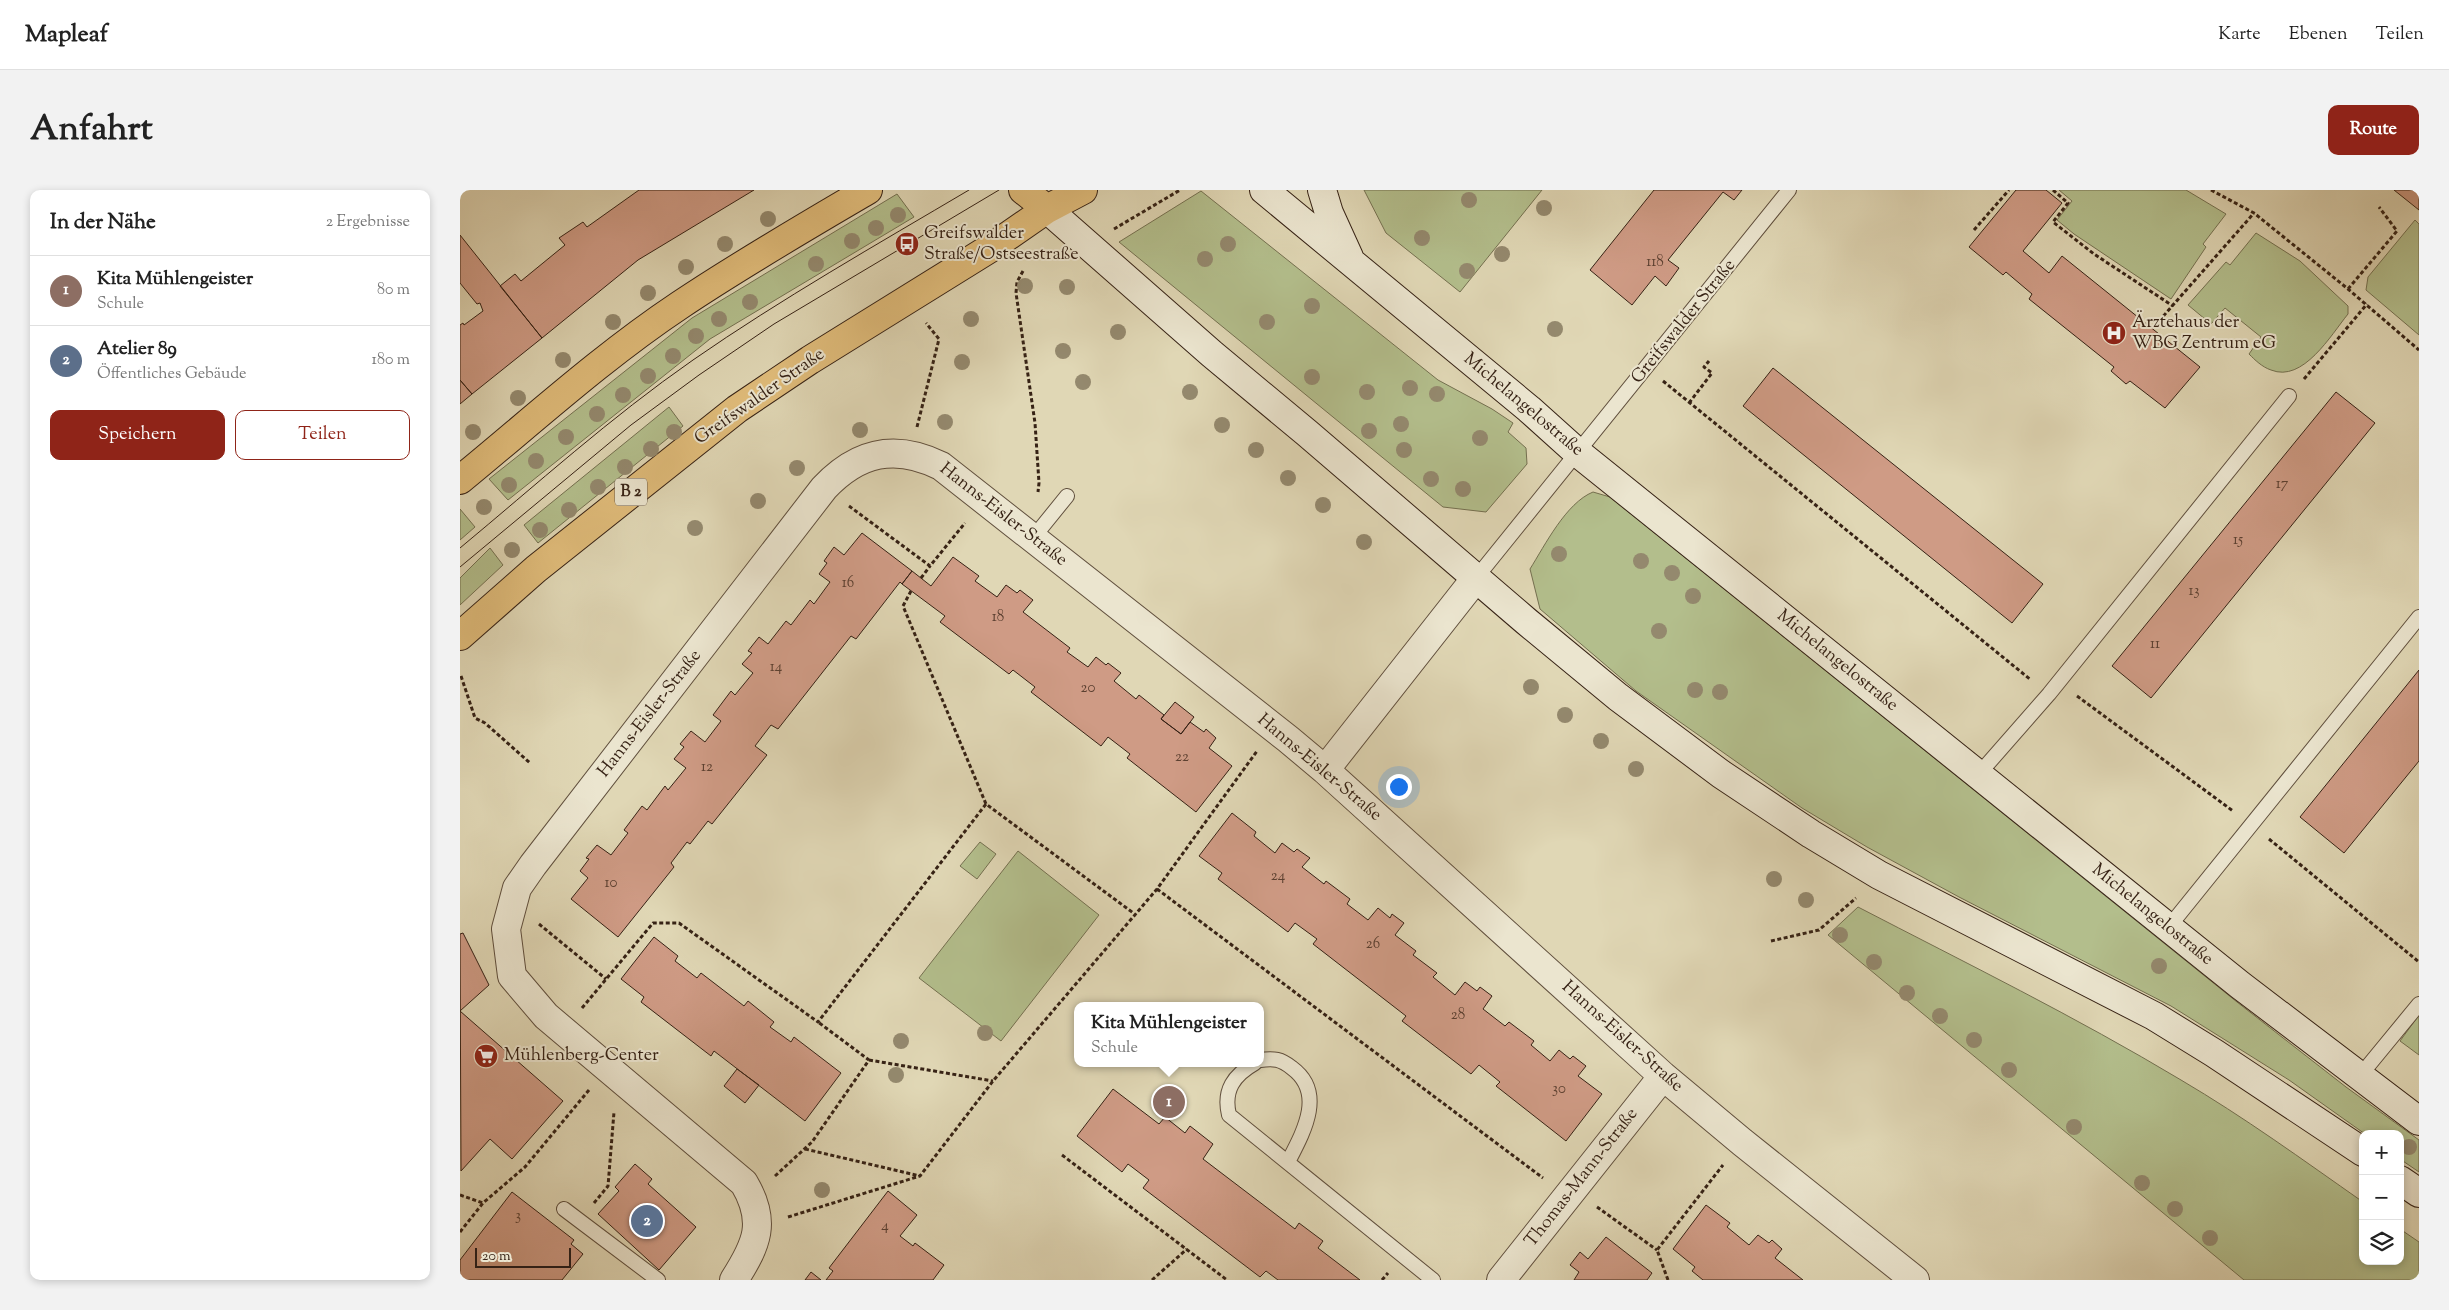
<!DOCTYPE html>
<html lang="de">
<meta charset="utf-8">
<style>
:root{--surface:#fff;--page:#f2f2f2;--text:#222;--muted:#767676;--line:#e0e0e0;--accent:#8f2418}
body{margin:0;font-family:"Sorts Mill Goudy",serif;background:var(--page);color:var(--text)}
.controls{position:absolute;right:15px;bottom:15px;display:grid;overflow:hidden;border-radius:10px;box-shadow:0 2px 8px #0003}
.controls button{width:45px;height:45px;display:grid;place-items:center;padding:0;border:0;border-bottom:1px solid var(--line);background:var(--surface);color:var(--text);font:25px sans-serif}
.scale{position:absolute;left:15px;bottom:12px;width:96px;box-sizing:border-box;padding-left:5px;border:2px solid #362215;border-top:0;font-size:14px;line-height:18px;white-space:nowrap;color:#362215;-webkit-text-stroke:4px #ebe5cf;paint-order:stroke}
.you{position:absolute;left:938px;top:596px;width:18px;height:18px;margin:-12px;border:4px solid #fff;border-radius:50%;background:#1a73e8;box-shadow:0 0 0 8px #1a73e833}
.badge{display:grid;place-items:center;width:32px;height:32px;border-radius:50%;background:var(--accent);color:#fff;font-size:16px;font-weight:700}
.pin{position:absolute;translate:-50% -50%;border:2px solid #fff;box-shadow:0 1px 5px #0006}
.popup{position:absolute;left:614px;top:812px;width:190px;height:65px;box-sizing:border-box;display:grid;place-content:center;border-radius:10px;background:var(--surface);filter:drop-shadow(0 1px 4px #0005);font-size:16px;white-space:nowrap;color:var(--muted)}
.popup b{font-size:19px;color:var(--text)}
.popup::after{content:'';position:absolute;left:50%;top:100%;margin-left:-10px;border:10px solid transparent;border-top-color:var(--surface)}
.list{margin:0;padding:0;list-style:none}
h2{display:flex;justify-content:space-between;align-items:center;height:65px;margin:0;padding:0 20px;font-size:21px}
h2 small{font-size:16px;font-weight:400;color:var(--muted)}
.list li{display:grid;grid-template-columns:32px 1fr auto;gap:15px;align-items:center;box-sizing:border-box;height:70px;padding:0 20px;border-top:1px solid var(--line)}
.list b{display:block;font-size:19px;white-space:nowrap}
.list p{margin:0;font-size:16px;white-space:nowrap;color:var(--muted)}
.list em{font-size:16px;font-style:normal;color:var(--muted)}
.actions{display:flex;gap:10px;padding:15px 20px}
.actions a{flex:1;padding:11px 0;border:1px solid var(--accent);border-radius:10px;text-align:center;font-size:18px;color:var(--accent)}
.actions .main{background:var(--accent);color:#fff}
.icon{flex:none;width:28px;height:28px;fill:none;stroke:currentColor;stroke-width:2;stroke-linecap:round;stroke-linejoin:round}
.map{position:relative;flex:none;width:1959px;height:1090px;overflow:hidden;border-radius:10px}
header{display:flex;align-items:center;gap:30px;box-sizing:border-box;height:70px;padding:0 25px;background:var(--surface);border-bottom:1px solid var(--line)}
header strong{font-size:24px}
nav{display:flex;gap:28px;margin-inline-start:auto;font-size:18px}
.intro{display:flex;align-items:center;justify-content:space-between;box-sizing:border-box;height:120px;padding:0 30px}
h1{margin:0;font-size:35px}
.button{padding:12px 22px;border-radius:10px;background:var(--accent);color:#fff;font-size:18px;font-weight:700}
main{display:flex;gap:30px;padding:0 30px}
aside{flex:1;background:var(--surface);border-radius:10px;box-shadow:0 2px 8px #0003}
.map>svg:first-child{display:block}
</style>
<header>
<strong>Mapleaf</strong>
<nav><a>Karte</a><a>Ebenen</a><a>Teilen</a></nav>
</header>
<div class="intro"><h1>Anfahrt</h1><a class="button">Route</a></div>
<main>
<aside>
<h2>In der Nähe<small>2 Ergebnisse</small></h2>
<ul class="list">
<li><span class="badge" style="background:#8d6e63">1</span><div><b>Kita Mühlengeister</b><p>Schule</p></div><em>80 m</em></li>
<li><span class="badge" style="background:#5c6f8a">2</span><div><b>Atelier 89</b><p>Öffentliches Gebäude</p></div><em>180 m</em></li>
</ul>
<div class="actions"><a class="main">Speichern</a><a>Teilen</a></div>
</aside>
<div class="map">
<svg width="1959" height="1090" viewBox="0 0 1959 1090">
<rect width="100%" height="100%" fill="#e0d7b5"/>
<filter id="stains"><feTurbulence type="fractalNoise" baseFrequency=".004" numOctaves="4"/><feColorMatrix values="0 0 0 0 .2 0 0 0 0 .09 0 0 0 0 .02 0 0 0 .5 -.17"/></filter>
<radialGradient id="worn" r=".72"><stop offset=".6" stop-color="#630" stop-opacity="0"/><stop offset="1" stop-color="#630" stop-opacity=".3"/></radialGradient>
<path fill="#b3be8c" stroke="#747050" d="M904,0H1082L1000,102L926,43Z
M1599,0H1726L1766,24L1743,54L1746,57L1711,109L1614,44L1597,30L1612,11Z
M741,1L978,190L1032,219L1053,233L1048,242L1066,258L1067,274L1026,322L983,317L659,52Z
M437,4L454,27L250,149L48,310L29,289L232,128Z
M1955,30L1959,34V145L1906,100L1908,87Z
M1796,43L1840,71L1888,116V124C1871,145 1843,193 1811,180C1802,177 1795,170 1789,164L1801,147L1765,118L1751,134L1728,115L1766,72L1770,75Z
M209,217L223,236L78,353L64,335Z
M1133,302L1150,307L1777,812L1886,897L1959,950V982L1940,969V944H1905L1829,890L1711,816L1499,707L1407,657L1342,618L1176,501L1080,419L1070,379C1085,355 1106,313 1133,302Z
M0,319L15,337L0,350Z
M30,358L43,375L0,415V388Z
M520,652L536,664L517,689L500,676Z
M558,661L639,725L541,851L459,788Z
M1398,717C1506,773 1616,827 1721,890C1784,927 1843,970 1903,1012V1071H1940V1039L1959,1052V1090H1784L1368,745Z
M1959,825V865L1940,851Z"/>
<path fill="#cf9b85" stroke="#362215" d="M294,0L178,70L82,148L40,96L55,84L61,91L105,55L99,48L123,32L127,37L179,0Z
M1194,0H1282L1274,10L1263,2L1208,70L1219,78L1206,96L1195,86L1172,115L1130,80Z
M1556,0H1586L1602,13L1563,61L1589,83L1602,66L1740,177L1705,218L1670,191L1666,194L1651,181L1654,177L1569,109L1572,104L1546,82L1543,85L1509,57Z
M1934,0H1959V20Z
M0,45L82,148L12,204L0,190V135L3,133L4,135L23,121L20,113L17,114L0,93Z
M1313,178L1583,394L1552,433L1283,216Z
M0,190L12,204L0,214Z
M1876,202L1915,233L1691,508L1652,476Z
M402,343L452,381L442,394L440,392L396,449L391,446L318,539L311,535L295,556L307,565L252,634L248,631L230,654L227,652L211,673L214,677L158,747L111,709L128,688L120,681L129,669L126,668L137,655L151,665L168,643L164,640L182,616L187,620L205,596L208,600L226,578L214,569L224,557L220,554L231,541L245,552L261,531L253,525L271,501L275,505L293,483L282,474L292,463L288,461L299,447L308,454L326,431L331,435L350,410L354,414L370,392L359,384L367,373L364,371L374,357L384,365Z
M493,367L519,386L515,391L537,407L546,395L557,403L560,400L573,410L563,422L610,458L607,462L628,477L636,467L646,475L648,473L661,483L654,491L676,509L679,505L704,525L701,529L721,544L730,532L744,542L746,539L756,548L749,558L772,576L736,622L667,568L670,564L648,547L641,556L571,502L575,497L553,480L549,484L480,432L485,426L442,394L452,381L471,396Z
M1959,480V571L1884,663L1840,627Z
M715,512L734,527L721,544L701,529Z
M772,623L796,642L794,646L815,663L822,653L834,662L837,659L850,668L842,677L864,694L866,691L890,709L887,714L908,730L918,718L930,728L932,724L944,733L935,745L956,761L953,765L977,783L973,787L995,805L1005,792L1017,801L1020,797L1032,806L1023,819L1045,836L1049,832L1074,851L1071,855L1090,871L1099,860L1110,869L1113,866L1126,876L1118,886L1142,904L1106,951L1036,896L1040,892L1019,875L1011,884L942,831L946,826L853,754L857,749L835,733L828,742L758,689L762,683L739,666Z
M3,743L29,795L0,821L103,911L52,969L30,949L1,981L0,744Z
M194,747L218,766L215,771L237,788L241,783L284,816L288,811L314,832L310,837L331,852L334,847L381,883L345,931L254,861L251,866L181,812L184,807L161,789Z
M277,879L299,895L285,913L264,896Z
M653,899L699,934L705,927L725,943L730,936L753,954L743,969L835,1039L839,1033L863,1051L858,1058L900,1090H818L806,1081L800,1087L683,998L689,990L668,974L662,982L617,946Z
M175,974L192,989L188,994L236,1037L199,1080L138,1024L159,1001L155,997Z
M428,1001L457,1025L440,1046L453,1056L455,1053L484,1075L473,1090H366L373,1081L369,1078Z
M52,1002L114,1050L111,1054L123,1064L102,1090H0V1070Z
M1246,1015L1270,1033L1267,1037L1289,1055L1298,1045L1309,1053L1312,1050L1322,1059L1315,1068L1343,1090H1243L1232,1081L1235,1077L1213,1059Z
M1146,1047L1192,1083L1187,1090H1114L1119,1082L1110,1075L1120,1062L1128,1069Z
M351,1082L361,1090H345Z"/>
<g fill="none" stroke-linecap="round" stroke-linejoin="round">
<g stroke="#604f3d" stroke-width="16">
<path id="service" d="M573,348L607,306
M1016,388L1329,0
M1518,585L1589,504L1829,206
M1708,738L1959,427
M800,870C814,868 821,869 832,878C866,903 843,943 828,972
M795,873C774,885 763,900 769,925L973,1090
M1899,887L1959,814
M104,1019L198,1090"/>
</g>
<g stroke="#604f3d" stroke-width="30">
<path id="minor" d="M865,580L1016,388
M274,1090C297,1054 307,1032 284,993L86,826L52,786L46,739L57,698L73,675L364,298C398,262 435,253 481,276L828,549L865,580L1203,886L1282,952L1455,1090
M1041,1090L1203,886"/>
</g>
<g stroke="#362215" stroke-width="30">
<path id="secondary" d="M804,0L1069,219L1118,263L1780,795L1959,931
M862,0L869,23L889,67
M587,19L752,164L847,243L1066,431L1158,507L1261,584L1351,644L1419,685L1694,826L1754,863L1903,962
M1940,990L1959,1003"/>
</g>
<g stroke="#362215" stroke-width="30">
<path id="primary" d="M563,0L587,19
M0,290C72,231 142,167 220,115C281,74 345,37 408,0
M0,446L76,379L277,219L350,170L532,57L587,19L623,0"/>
</g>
<path stroke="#362215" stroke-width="3" stroke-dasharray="4 2.5" stroke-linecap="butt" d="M1593,0L1608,13L1593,32L1634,64L1713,116
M1751,0L1794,23L1888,99L1959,160
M654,39L720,0
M1514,40L1549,0
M563,81L557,92L556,103L575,233L579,293L578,302
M1888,99L1937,41L1919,17
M1699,131L1794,23
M1844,189L1907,114
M1203,191L1571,490
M1229,213L1252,183L1244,177L1249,171
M457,237L479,149L466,133
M389,316L470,376L505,333
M461,388L470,376
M451,401L443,416L526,614L676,725
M1,486L15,528L25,533L70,573
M1617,506L1773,621
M1809,649L1959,772
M697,699L1083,988
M79,734L146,789
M1311,751L1359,740L1396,708
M122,818L193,733H219L358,832L526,614
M409,870L533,891
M345,959L460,986
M602,965L767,1090
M315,986L352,952L409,870L358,832
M0,1005L23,1013
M134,1013L148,996L154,922
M1137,1017L1197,1060
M328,1027L460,986L533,891L697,699L797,561
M0,1042L23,1013L65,977L129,900
M692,1090L727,1059
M922,1090L928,1083
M1208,1090L1197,1060L1263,975"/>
<use href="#service" stroke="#ebe5cf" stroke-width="14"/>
<use href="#minor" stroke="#ebe5cf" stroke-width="28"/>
<use href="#secondary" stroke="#ebe5cf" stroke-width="28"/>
<use href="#primary" stroke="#e0bc7a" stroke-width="28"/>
<path stroke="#362215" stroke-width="1" d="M0,358C76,295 151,227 233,170C321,109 416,55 509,0
M0,377L171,235L239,185L314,134L539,0"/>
</g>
<g fill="#94896e">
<circle cx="1009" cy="10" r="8"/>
<circle cx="1084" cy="18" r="8"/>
<circle cx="438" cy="25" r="8"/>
<circle cx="308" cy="29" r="8"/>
<circle cx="416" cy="38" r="8"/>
<circle cx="962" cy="48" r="8"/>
<circle cx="392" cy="51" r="8"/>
<circle cx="265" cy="54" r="8"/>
<circle cx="768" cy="54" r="8"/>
<circle cx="1042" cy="64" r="8"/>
<circle cx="745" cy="69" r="8"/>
<circle cx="356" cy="74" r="8"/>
<circle cx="226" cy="77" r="8"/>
<circle cx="1007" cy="81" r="8"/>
<circle cx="565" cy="96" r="8"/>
<circle cx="607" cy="97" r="8"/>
<circle cx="188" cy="103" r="8"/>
<circle cx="290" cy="112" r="8"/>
<circle cx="852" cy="116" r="8"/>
<circle cx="259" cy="129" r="8"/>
<circle cx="511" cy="129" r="8"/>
<circle cx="153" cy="132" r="8"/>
<circle cx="807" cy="132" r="8"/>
<circle cx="1095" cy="139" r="8"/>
<circle cx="658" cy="142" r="8"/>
<circle cx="236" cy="146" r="8"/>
<circle cx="603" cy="161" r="8"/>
<circle cx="213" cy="166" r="8"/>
<circle cx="103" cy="170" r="8"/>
<circle cx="502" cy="172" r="8"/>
<circle cx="188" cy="186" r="8"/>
<circle cx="852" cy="187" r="8"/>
<circle cx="623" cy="192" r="8"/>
<circle cx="950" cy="198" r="8"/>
<circle cx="730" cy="202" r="8"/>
<circle cx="907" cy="202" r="8"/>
<circle cx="977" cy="204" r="8"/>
<circle cx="163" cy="205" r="8"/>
<circle cx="58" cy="208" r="8"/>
<circle cx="137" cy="224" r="8"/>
<circle cx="485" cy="232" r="8"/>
<circle cx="941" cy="234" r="8"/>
<circle cx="762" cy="235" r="8"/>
<circle cx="400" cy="240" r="8"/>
<circle cx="909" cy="241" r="8"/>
<circle cx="13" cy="242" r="8"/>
<circle cx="214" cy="242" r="8"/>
<circle cx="106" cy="247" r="8"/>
<circle cx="1020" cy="248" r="8"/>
<circle cx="191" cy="259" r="8"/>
<circle cx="796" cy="260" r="8"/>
<circle cx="944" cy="260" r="8"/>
<circle cx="76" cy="271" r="8"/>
<circle cx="165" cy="277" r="8"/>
<circle cx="337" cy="278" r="8"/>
<circle cx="828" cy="288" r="8"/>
<circle cx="971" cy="289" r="8"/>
<circle cx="49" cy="295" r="8"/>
<circle cx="138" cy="297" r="8"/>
<circle cx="1003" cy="299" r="8"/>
<circle cx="298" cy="311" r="8"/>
<circle cx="863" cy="315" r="8"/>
<circle cx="24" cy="317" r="8"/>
<circle cx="109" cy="320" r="8"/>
<circle cx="235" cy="338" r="8"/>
<circle cx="80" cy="340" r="8"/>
<circle cx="904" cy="352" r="8"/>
<circle cx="52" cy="360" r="8"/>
<circle cx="1099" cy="364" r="8"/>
<circle cx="1181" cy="371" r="8"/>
<circle cx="1212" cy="383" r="8"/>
<circle cx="1233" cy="406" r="8"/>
<circle cx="1199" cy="441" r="8"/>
<circle cx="1071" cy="497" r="8"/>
<circle cx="1235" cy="500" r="8"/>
<circle cx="1260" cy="502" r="8"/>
<circle cx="1105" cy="525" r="8"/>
<circle cx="1141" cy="551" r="8"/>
<circle cx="1176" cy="579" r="8"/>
<circle cx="1314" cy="689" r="8"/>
<circle cx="1346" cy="710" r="8"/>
<circle cx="1380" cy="745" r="8"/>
<circle cx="1414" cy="772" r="8"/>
<circle cx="1699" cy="776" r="8"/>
<circle cx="1447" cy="803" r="8"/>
<circle cx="1480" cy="826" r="8"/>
<circle cx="525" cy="843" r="8"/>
<circle cx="1514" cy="850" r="8"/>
<circle cx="441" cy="851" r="8"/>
<circle cx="1549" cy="880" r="8"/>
<circle cx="436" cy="885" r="8"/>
<circle cx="1614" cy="937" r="8"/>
<circle cx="1949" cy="957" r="8"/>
<circle cx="1682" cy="993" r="8"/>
<circle cx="362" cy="1000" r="8"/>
<circle cx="1715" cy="1019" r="8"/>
<circle cx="1750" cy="1048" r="8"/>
</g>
<defs>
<g id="bus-disc" transform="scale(1.25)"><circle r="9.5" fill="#8f2418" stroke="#ebe5cf"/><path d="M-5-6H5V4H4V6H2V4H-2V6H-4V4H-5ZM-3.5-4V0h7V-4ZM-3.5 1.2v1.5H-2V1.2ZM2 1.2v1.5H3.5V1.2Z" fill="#fff"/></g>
<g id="hospital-disc" transform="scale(1.25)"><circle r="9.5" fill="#8f2418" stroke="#ebe5cf"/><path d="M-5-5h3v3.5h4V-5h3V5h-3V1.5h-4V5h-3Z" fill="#fff"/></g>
<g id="supermarket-disc" transform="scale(1.25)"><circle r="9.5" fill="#8f2418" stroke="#ebe5cf"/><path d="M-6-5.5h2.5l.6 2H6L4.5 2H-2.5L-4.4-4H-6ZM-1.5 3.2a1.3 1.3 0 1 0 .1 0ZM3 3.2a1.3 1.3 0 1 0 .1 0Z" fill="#fff"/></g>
</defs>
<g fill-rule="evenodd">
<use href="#bus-disc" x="447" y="54"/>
<use href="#hospital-disc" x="1654" y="143"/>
<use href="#supermarket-disc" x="26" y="866"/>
</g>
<g text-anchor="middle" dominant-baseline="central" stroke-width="4" stroke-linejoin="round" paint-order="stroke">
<g font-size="15" fill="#5c4031">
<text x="1195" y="72">118</text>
<text x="1822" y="294">17</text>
<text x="1778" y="350">15</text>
<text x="388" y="393">16</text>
<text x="1734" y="401">13</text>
<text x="538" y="427">18</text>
<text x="1695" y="454">11</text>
<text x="316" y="477">14</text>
<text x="628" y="498">20</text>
<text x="722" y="567">22</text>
<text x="247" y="577">12</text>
<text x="818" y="686">24</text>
<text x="151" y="693">10</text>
<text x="913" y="754">26</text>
<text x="998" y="825">28</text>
<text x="1099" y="899">30</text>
<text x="58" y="1026">3</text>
<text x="425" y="1036">4</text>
</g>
<rect fill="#ebe5cf" stroke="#6c5c4d" stroke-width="1" x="155" y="288.5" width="32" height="27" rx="4"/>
<g font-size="16" font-weight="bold" fill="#362215">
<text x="171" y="302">B 2</text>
</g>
<g font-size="18" fill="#362215" stroke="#ebe5cf" text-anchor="start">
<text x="464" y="44">Greifswalder<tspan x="464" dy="21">Straße/Ostseestraße</tspan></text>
<text x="1672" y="133">Ärztehaus der<tspan x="1672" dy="21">WBG Zentrum eG</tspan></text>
<text x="44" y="866">Mühlenberg-Center</text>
</g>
<g font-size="18" fill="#362215" stroke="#ebe5cf">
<text transform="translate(1224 132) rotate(-51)">Greifswalder Straße</text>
<text transform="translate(300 207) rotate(-35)">Greifswalder Straße</text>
<text transform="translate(1063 215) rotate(40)">Michelangelostraße</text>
<text transform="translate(543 325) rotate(38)">Hanns-Eisler-Straße</text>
<text transform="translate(1377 471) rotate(39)">Michelangelostraße</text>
<text transform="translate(190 524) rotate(-52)">Hanns-Eisler-Straße</text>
<text transform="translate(859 578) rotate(40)">Hanns-Eisler-Straße</text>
<text transform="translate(1692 725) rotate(39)">Michelangelostraße</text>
<text transform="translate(1162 847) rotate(42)">Hanns-Eisler-Straße</text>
<text transform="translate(1122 988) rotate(-52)">Thomas-Mann-Straße</text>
</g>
</g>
<rect width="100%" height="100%" filter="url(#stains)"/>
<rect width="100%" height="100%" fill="url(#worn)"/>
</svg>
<div class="controls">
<button>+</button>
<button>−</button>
<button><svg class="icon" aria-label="layers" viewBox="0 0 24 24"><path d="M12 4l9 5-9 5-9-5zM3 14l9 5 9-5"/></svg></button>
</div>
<div class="scale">20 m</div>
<div class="you"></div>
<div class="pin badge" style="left:709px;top:912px;background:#8d6e63">1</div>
<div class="popup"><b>Kita Mühlengeister</b>Schule</div>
<div class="pin badge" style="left:187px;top:1031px;background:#5c6f8a">2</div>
</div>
</main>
